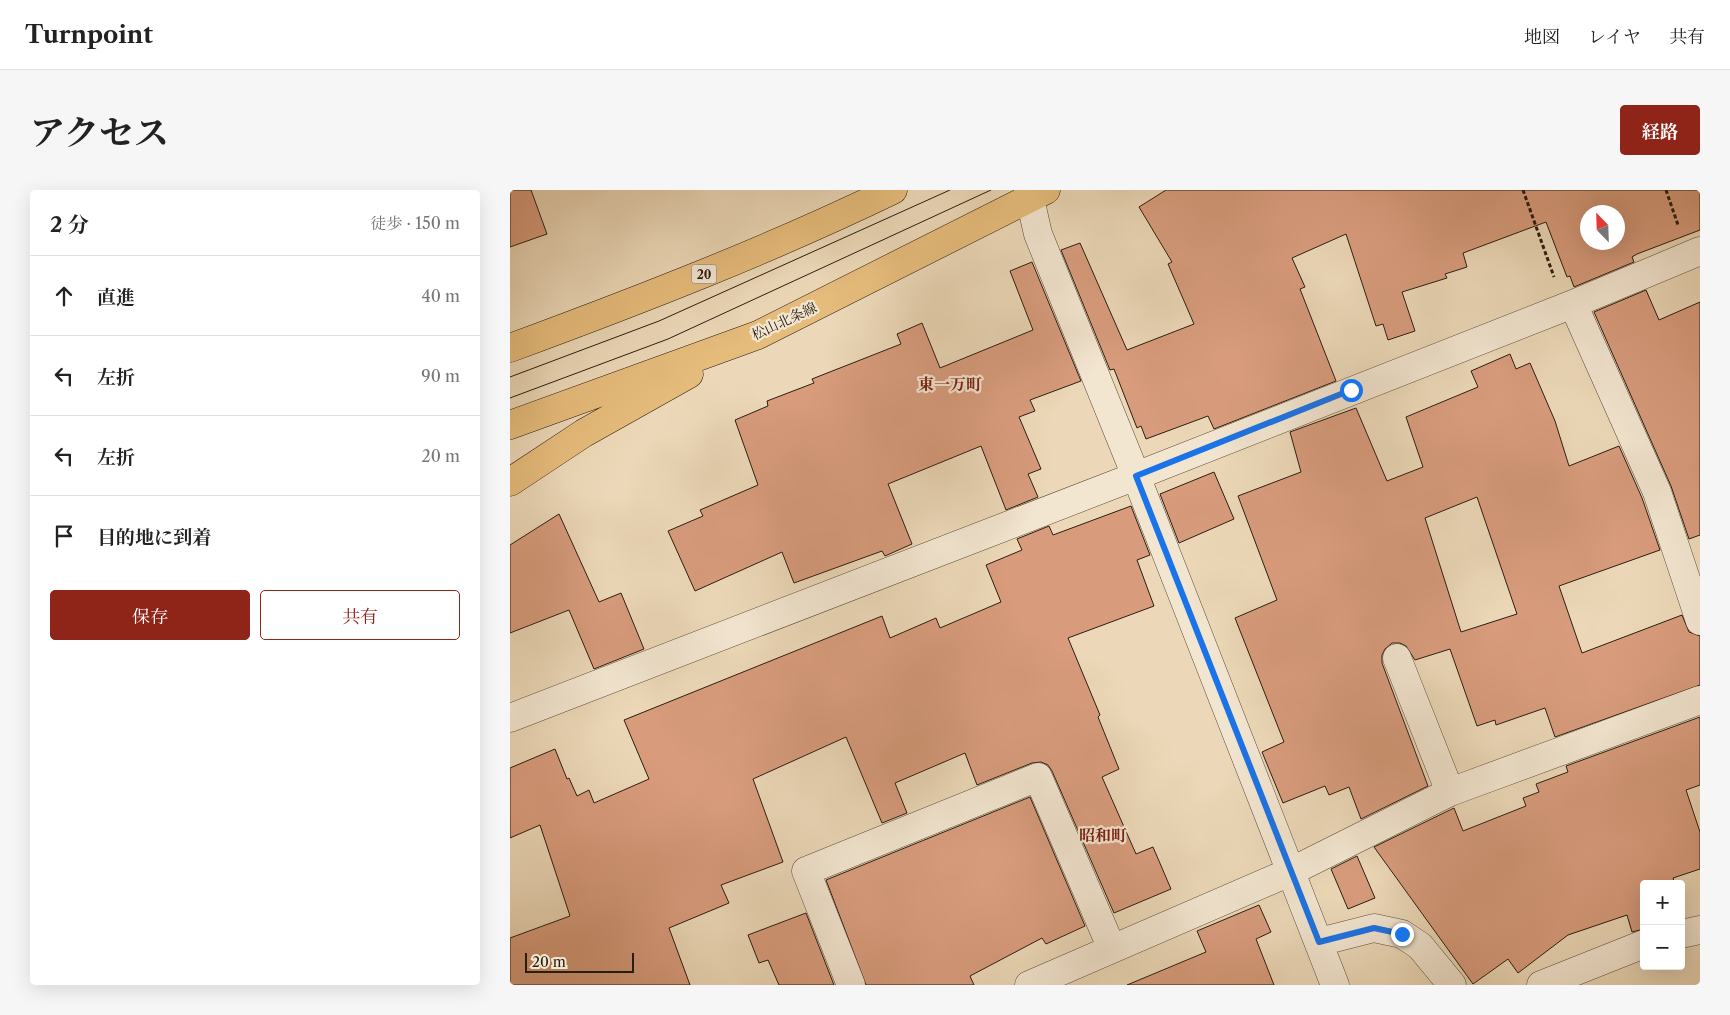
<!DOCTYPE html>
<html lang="ja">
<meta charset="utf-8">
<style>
:root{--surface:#fff;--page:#f6f6f6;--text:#222;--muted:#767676;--line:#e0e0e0;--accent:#8f2418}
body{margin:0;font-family:"Libre Caslon Text","Noto Serif JP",serif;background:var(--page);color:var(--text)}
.controls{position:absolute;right:15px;bottom:15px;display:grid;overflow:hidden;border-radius:5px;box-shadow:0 5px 20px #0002}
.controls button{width:45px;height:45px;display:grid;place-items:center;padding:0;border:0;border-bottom:1px solid var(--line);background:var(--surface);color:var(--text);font:25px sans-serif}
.compass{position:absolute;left:1070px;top:15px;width:45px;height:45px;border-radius:50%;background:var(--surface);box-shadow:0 5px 20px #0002;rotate:337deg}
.scale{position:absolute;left:15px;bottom:12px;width:109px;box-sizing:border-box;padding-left:5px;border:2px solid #2a1d11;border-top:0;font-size:14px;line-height:18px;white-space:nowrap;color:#2a1d11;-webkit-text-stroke:4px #f3e6d1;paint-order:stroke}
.stop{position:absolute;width:15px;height:15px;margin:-11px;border:4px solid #1a73e8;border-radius:50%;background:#fff}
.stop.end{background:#1a73e8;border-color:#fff;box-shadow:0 1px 5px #0008}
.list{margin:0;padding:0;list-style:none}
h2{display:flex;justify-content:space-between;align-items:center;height:65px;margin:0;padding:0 20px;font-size:21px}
h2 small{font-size:16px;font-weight:400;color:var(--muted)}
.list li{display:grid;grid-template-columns:32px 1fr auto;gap:15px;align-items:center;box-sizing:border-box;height:80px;padding:0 20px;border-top:1px solid var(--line)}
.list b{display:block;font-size:19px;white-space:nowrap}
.list em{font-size:16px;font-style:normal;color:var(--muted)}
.actions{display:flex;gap:10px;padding:15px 20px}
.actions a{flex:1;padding:11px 0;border:1px solid var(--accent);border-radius:5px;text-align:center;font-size:18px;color:var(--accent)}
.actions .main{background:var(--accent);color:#fff}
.icon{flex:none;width:28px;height:28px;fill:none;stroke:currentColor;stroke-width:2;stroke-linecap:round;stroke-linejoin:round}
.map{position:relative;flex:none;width:1190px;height:795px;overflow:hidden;border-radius:5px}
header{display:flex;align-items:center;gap:30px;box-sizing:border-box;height:70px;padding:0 25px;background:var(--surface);border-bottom:1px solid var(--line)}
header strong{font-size:24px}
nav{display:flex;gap:28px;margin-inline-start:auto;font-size:18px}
.intro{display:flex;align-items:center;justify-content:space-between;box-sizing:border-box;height:120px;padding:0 30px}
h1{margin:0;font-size:35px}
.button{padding:12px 22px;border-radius:5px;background:var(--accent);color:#fff;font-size:18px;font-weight:700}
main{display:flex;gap:30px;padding:0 30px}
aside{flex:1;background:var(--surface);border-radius:5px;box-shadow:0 5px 20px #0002}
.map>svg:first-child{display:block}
</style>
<header>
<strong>Turnpoint</strong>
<nav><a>地図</a><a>レイヤ</a><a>共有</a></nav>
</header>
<div class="intro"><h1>アクセス</h1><a class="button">経路</a></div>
<main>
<aside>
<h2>2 分<small>徒歩 · 150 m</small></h2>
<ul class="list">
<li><svg class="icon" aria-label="ahead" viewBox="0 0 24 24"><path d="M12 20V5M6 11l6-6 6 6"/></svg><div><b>直進</b></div><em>40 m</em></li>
<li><svg class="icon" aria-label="left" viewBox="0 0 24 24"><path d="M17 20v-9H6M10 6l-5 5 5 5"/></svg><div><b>左折</b></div><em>90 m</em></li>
<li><svg class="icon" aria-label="left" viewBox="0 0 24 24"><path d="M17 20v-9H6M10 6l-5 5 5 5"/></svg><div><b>左折</b></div><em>20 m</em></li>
<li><svg class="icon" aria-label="arrive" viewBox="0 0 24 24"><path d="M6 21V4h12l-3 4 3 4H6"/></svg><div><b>目的地に到着</b></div></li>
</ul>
<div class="actions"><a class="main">保存</a><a>共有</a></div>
</aside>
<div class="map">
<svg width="1190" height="795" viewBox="0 0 1190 795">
<rect width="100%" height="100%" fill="#ecd8b8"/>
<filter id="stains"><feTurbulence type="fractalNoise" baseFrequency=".004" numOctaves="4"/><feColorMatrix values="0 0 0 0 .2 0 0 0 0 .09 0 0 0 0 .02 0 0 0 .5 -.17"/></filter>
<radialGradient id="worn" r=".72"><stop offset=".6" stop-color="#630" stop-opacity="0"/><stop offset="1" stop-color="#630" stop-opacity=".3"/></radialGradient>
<path fill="#d89c7d" stroke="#2a1d11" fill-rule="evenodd" d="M0,0H21L37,44L0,57Z
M656,0H1190V40L1127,64L1122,67L1124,72L1064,97L1060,86L1057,87L1036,32L953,63L957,77L935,84L937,88L892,102L905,141L878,150L873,134L866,136L836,44L782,68L795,97L790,99L826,191L704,239L698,226L636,249L631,236L627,238L604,179L600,180L551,60L570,53L617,160L684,134L658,74L662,72L629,17ZM1078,22H1108V52H1078Z
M522,72L571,191L520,210L525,221L509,227L531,279L518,284L528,307L496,320L471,256L378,294L402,354L375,366L372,361L284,393L272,362L185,401L158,341L193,326L190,320L248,295L225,230L258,216L257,211L304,193L302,189L391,154L387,144L412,133L430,178L523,140L500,81Z
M1136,100L1149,130L1190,112V345L1179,349L1161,296L1084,122Z
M1000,164L1006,179L1020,173L1045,231L1059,276L1109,256L1132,308L1150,360L1049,396L1072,463L1172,425L1179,442L1190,446V495L1045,547L1035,518L986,535L985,530L967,536L940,459L905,470L896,456L890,453H882L875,459L872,465V473L918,596L851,629L839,597L819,605L815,596L773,613L752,562L774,552L725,428L767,410L728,306L791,282L780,242L846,218L877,291L913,277L896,227L968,197L961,181ZM967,307L1007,424L951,442L915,328Z
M704,282L724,329L669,353L650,304Z
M621,316L640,365L627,370L644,416L558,448L590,525L588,527L609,579L592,587L626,664L643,657L661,699L604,723L542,581L538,575L531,572L522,573L467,595L455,563L385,593L397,623L372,633L336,547L243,589L273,672L211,695L219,713L159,738L180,795H0V748L60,726L30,635L0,648V578L45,559L57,589L59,588L67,606L79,600L84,613L139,589L114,530L372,426L380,448L426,428L430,438L491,412L476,375L512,360L507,349L539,336L543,345Z
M49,324L89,412L111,403L134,459L84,479L59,420L0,443V355Z
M1190,527V595L1176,600L1190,642V679L1163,688L1165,694H1134V739L1122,742L1117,725L1058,745L1008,783L998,769L963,794L864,657L944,618L953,641L1016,616L1013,608L1029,602L1026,594L1058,582L1056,576Z
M520,607L575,736L536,754L532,748L460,786L464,795H356L316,690Z
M847,666L865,708L838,719L821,679Z
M749,715L761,742L746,749L764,795H617L696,762L687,741Z
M296,723L324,795H269L258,770L249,773L238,745Z"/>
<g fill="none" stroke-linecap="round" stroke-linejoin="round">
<g stroke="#5a4c3b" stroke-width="29">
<path id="street" d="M518,0L528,44L626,286L825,795
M1063,114L1147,302L1190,431
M887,468L940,602
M0,528L626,286L1063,114L1190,61
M1171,744L1190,740
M809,752L864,738L892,744L910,756L942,795
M341,795L296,681L528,587L602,759
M519,795L780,682L940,602L1190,510
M1031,795L1134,754"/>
</g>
<g stroke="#2a1d11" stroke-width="29">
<path id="primary" d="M0,158C130,110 259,60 383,0
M0,235L248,145L536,0
M0,292L74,243L179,184"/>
</g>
<path stroke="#2a1d11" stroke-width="3" stroke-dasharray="4 2.5" stroke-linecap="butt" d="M1013,0L1044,87
M1156,0L1168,35"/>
<use href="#street" stroke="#f3e6d1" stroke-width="28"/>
<use href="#primary" stroke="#e6bc7c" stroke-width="28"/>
<path stroke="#2a1d11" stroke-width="1" d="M0,187L149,131L440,0
M0,208L158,149L481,0"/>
</g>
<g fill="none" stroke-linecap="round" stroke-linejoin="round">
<path stroke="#1a73e8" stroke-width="6" d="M841,200L626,286L809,752L864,738L892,744"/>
</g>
<g text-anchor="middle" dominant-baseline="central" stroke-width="4.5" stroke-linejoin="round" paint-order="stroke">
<rect fill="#f3e6d1" stroke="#66594b" stroke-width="1" x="181.5" y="74.5" width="25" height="19" rx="4"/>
<g font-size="12" font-weight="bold" fill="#2a1d11">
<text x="194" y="84">20</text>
</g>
<g font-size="14" fill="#2a1d11" stroke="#f3e6d1">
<text transform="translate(274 131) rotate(-25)">松山北条線</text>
</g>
<g font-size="16" font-weight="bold" fill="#7a1f14" stroke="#f3e6d1">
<text x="440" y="194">東一万町</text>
<text x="593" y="645">昭和町</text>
</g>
</g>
<rect width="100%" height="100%" filter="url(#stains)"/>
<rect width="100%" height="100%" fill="url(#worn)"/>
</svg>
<div class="controls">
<button>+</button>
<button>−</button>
</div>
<svg class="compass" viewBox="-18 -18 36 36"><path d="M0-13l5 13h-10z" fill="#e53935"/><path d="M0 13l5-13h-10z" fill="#767676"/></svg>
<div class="scale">20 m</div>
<div class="stop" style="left:841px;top:200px"></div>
<div class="stop end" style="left:892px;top:744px"></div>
</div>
</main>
